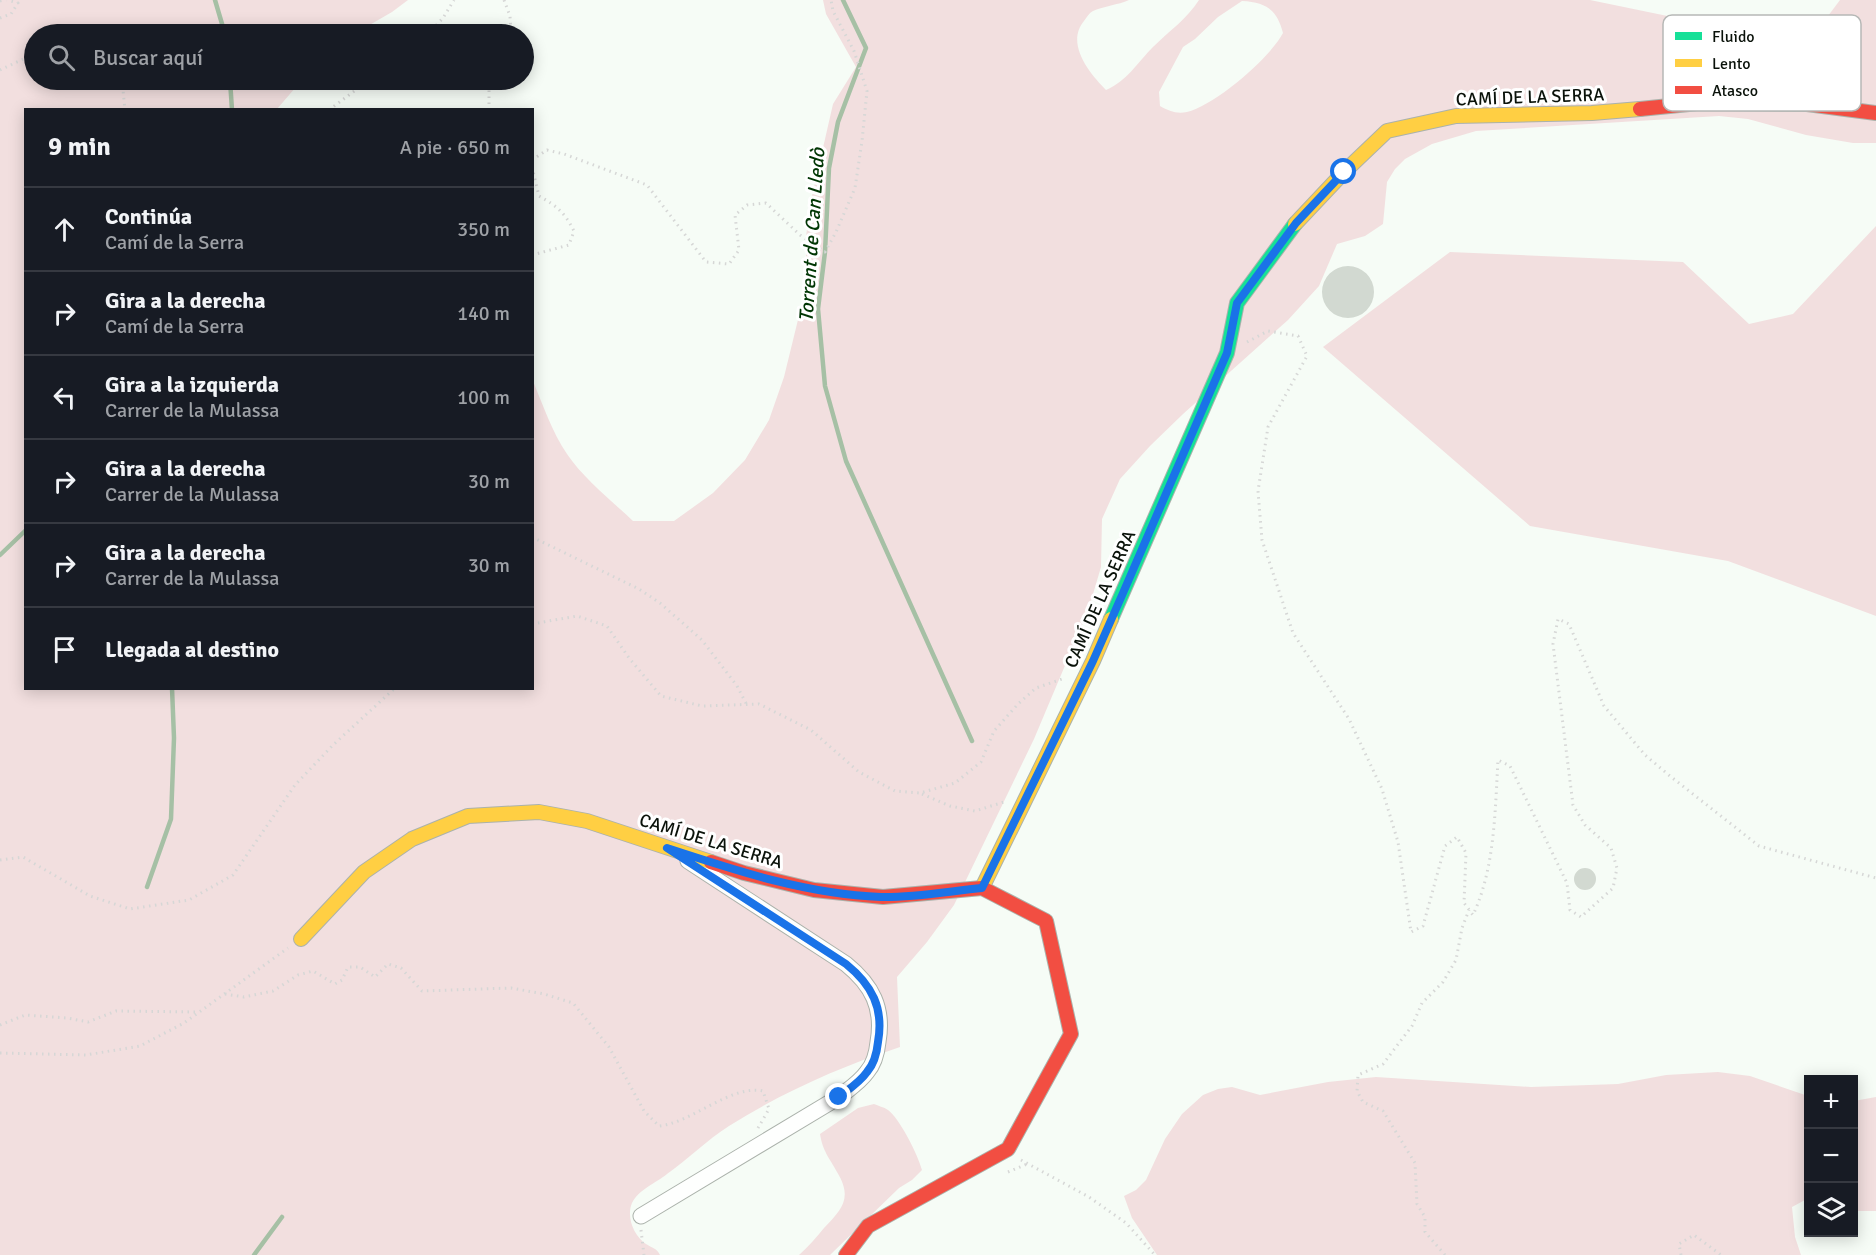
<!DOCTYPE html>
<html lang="es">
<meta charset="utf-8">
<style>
:root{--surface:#171b24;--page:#242831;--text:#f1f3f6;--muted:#9ea1a6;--line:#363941}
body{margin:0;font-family:Signika,sans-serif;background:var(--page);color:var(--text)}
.controls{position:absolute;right:18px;bottom:18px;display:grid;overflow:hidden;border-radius:0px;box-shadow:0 3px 15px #0003}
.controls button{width:54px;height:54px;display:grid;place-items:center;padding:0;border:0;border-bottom:2px solid var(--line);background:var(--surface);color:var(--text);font:30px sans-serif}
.stop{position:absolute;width:18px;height:18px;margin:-14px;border:4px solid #1a73e8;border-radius:50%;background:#fff}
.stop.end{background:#1a73e8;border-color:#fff;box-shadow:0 2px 6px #0008}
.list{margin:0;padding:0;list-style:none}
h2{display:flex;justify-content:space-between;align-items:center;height:78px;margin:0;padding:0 24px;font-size:26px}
h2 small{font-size:20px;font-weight:400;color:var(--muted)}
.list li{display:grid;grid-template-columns:39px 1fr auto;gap:18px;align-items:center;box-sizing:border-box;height:84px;padding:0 24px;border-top:2px solid var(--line)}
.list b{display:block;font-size:22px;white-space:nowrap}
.list p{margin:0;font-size:20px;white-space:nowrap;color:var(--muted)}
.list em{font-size:20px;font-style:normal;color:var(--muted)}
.icon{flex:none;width:33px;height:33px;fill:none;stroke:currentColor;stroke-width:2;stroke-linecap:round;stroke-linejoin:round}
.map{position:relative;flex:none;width:1876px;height:1255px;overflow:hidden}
.search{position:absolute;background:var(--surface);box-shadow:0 3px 15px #0003;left:24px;top:24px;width:510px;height:66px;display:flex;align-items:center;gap:15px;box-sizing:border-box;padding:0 21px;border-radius:33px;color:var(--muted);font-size:22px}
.panel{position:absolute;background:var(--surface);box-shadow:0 3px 15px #0003;left:24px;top:108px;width:510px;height:582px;border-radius:0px}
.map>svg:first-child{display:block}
</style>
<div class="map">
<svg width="1876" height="1255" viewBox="0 0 1876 1255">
<rect width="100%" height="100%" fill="#f6fcf6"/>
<path fill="#f2dfdf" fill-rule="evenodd" d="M0,0H408L392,12L354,34H34V80H302L277,109L26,110V688H532L533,381C543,405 552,432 567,454C583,478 612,501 633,521H674L713,493L745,460L769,420L784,377L806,287V236L812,196L833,104L856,67L826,14L823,0H1129C1118,5 1104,6 1093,11C1089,13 1087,17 1084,21C1065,44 1090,74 1106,90C1127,81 1137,63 1153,47C1169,31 1187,19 1199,0H1590L1711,25L1822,24L1840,0H1876V143H1853L1806,135L1748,119L1719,116L1476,131L1432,144L1405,159L1395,169L1387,182L1383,224L1365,236L1337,244L1319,286L1288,320L1183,414L1150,446L1120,479L1102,519L1101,567L1088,611L1034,739L954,905L927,942L897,977L900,1047C840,1067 783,1092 729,1126C707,1140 688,1159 667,1174C656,1183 638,1190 632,1203C626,1217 634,1236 646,1244C652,1248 657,1248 660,1255H0ZM1242,1C1266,2 1277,10 1283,33C1270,58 1215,105 1187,112C1176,114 1169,111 1160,106L1159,92L1183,47L1195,39L1218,17Z
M1876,226V616L1728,561L1530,526L1323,347L1450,252L1683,262L1749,324L1793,314Z
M1718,1072L1750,1076L1808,1096V1201L1805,1200L1792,1207L1795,1237L1801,1255H1157L1132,1218L1124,1196L1136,1190L1146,1180L1165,1139L1182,1114L1203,1095L1218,1089L1232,1087L1260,1095L1328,1082L1376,1077L1531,1087L1618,1084L1666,1075Z
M1876,1097V1211H1854V1101Z
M874,1104C878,1106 884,1107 888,1110C900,1119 918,1155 922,1170L912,1180L899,1188L830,1255H799C808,1247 816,1238 824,1228C842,1209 853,1198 837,1172C829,1157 823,1152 820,1134L858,1108Z"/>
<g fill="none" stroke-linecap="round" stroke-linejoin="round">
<path stroke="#a6c0a5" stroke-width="4.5" d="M215,0L225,34
M843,0L866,48L838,122L829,168L825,252L818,309L825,386L846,461L972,741
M230,80L232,110
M0,555L26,530
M147,887L171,819L174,738L172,688
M254,1255L282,1217"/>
</g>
<path fill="#d2d9d1" d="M1322 292a26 26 0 1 1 52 0a26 26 0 1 1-52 0Z
M1574 879a11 11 0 1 1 22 0a11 11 0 1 1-22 0Z"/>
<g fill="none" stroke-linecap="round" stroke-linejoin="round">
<g stroke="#abb2ab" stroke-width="17">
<path id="street" d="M641,1216L839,1097C849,1089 860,1082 867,1072C874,1064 877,1052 878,1042C884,1008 872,985 846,964L688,861"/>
</g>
<g stroke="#abb2ab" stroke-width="16">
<path id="fast" d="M1111,619L1227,353L1237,303L1295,224"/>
</g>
<g stroke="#abb2ab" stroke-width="16">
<path id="slow" d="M1295,224L1344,172L1387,131L1456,116L1592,113L1640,109
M982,888L1093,661L1111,619
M301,939L364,872L412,839L468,816L539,812L587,821L711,862"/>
</g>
<g stroke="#abb2ab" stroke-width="16">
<path id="jam" d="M1640,109L1699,103L1807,104L1876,113
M711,862L744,873L814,890L883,897L982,888
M846,1255L868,1226L1008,1149L1071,1034L1046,921L982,888"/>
</g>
<path stroke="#d6d7d6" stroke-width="3" stroke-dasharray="1.5 4.5" stroke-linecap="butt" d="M504,0L510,16L511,34
M0,1L4,0
M0,18L11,14L18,3L7,0
M428,34L443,18L454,0
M0,70L34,54
M122,80L125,110
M329,110L369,80
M489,110V89L493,80
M532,160L547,150L564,154L647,185L706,262L729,264L739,250L735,215L747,205L766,203L800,235L825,252L836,232L855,188L862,141L867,91L854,51L833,11L831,0
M532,167L539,196C557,206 565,213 574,231L569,245L532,255
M1247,342L1268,331L1298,336L1307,356L1268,427L1258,491L1262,540L1293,633L1349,719L1382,789L1398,842L1411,932L1423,926L1445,846L1457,837L1466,853L1464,903L1473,915C1495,868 1495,811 1498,760L1510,766L1567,883L1570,910L1581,917L1613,888L1617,868L1611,848L1585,825L1573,805L1553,644L1558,619L1569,624L1604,706L1645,755L1670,776L1759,846L1876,878
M532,537L639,589L660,603L702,640L737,686L747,705
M532,624L577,616L607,626L629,658L661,696L702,706L759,704L811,730L859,772L895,791L920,793L955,783L981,762L994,731L1018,704L1036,688L1065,678
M922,794L950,806L975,811L1004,802
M0,860L23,857L90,896L130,909L189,900L233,875L295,785L333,745L395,688
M225,994L244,997L273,991L298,975L313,971L335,984L342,980L348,967H360L375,977L388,964L401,968L422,991L511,988L544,994L573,1003L609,1047L644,1111L659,1126C691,1123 732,1084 763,1091L769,1109L758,1128
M0,1025L25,1015L67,1018L88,1022L116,1011L198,1012
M0,1053L86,1055L140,1046L184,1023L288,948
M1021,1160L1089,1197L1126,1223L1155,1255
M1008,1172L1027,1164
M641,1230L644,1255
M1445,1255L1425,1232V1217L1417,1204L1415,1163L1383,1111L1363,1102L1357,1091L1358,1075L1383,1064L1412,1026L1422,1003L1443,982L1456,960L1462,928L1469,910
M1681,1255L1679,1244L1694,1235L1721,1255"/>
<use href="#street" stroke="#fefffe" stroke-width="15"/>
<use href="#fast" stroke="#16e098" stroke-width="14"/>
<use href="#slow" stroke="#ffcf43" stroke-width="14"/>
<use href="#jam" stroke="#f24e42" stroke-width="14"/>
</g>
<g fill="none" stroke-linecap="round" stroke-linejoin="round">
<path stroke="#1a73e8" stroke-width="8" d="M839,1097C849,1089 860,1082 867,1072C874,1064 877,1052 878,1042C884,1008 872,985 846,964L667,848C737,871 806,894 881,897C911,898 951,891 982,888L1093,661L1123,593L1227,353L1237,303L1296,223L1344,172"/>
</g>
<g text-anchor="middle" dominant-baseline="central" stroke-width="6" stroke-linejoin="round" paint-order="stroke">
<g font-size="18" fill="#0a120a" stroke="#fff">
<text transform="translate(1530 97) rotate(-2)">CAMÍ DE LA SERRA</text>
<text transform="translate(1100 599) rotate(-66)">CAMÍ DE LA SERRA</text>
<text transform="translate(711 841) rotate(17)">CAMÍ DE LA SERRA</text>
</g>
<g font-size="20" font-style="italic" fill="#003604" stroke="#fff">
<text transform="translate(812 235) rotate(-86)">Torrent de Can Lledò</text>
</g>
</g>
<rect x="1663" y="15" width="198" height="96" rx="9" fill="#fff" stroke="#b6b8b6" stroke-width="1.5"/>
<rect x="1675" y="32" width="27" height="8" fill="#16e098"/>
<rect x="1675" y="59" width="27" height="8" fill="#ffcf43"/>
<rect x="1675" y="86" width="27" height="8" fill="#f24e42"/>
<g font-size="16" fill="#0a120a">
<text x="1712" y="42">Fluido</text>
<text x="1712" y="69">Lento</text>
<text x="1712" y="96">Atasco</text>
</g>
</svg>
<div class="controls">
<button>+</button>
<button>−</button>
<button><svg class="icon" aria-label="layers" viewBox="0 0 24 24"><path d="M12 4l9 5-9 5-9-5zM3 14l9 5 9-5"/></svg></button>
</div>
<div class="stop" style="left:1344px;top:172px"></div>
<div class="stop end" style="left:839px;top:1097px"></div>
<div class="search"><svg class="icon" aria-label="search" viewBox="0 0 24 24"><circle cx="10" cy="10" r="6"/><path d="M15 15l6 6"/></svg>Buscar aquí</div>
<section class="panel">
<h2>9 min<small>A pie · 650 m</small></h2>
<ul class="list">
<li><svg class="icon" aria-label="ahead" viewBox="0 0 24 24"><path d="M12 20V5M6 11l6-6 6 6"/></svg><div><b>Continúa</b><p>Camí de la Serra</p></div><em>350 m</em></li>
<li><svg class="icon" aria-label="right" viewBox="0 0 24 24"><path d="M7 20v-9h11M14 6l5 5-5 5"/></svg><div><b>Gira a la derecha</b><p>Camí de la Serra</p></div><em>140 m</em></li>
<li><svg class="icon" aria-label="left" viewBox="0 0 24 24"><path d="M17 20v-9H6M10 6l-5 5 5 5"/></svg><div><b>Gira a la izquierda</b><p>Carrer de la Mulassa</p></div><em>100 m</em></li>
<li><svg class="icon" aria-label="right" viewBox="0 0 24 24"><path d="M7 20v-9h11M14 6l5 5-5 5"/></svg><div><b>Gira a la derecha</b><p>Carrer de la Mulassa</p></div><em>30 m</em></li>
<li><svg class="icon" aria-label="right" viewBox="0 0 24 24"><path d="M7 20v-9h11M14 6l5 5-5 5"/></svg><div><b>Gira a la derecha</b><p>Carrer de la Mulassa</p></div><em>30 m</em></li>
<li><svg class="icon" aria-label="arrive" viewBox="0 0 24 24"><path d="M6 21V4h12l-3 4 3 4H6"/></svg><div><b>Llegada al destino</b></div></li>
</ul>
</section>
</div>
